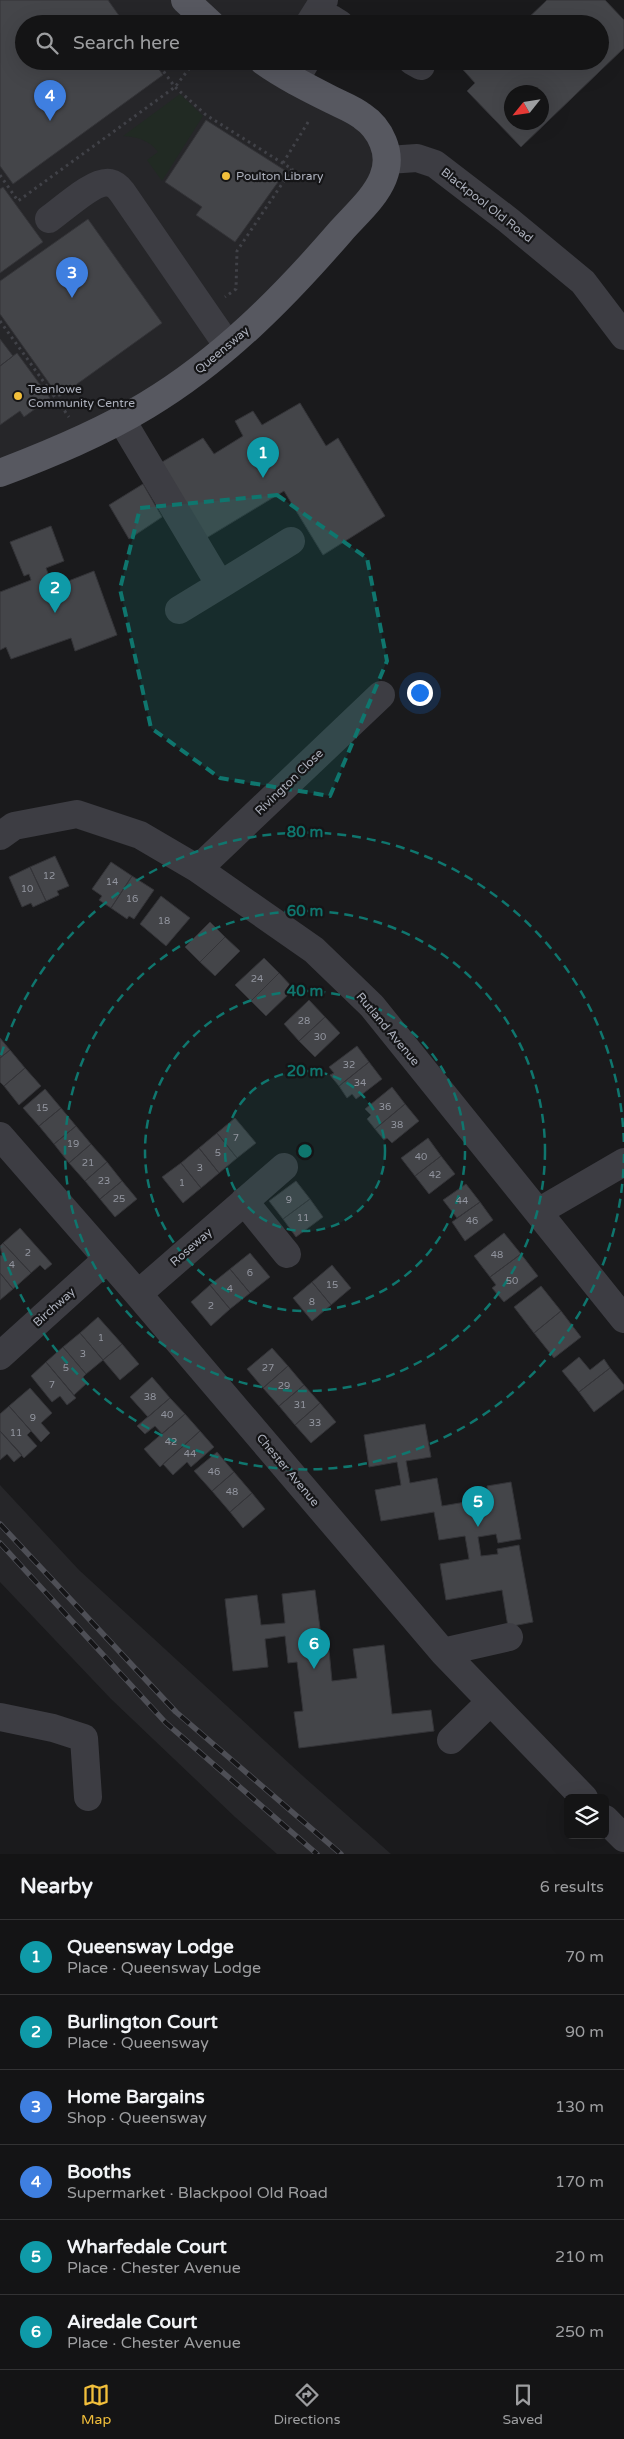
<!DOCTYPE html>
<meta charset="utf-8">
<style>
:root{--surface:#141415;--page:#212122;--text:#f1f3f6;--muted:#9d9ea0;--line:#333334;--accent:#f2bf3b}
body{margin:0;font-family:"Varela Round",sans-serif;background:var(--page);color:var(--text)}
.controls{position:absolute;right:15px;bottom:15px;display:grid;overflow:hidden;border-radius:8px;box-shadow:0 5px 20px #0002}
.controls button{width:45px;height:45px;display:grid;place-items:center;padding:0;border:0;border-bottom:1px solid var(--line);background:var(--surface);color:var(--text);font:25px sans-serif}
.compass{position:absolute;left:504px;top:85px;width:45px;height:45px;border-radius:50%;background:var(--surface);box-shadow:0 5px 20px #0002;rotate:240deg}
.you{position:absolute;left:419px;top:692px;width:18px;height:18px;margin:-12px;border:4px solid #fff;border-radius:50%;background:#1a73e8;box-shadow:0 0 0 8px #1a73e833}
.badge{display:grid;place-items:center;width:32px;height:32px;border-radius:50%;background:var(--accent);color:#fff;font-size:16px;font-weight:700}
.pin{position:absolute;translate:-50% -41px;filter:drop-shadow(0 1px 2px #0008)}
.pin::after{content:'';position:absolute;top:26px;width:18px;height:15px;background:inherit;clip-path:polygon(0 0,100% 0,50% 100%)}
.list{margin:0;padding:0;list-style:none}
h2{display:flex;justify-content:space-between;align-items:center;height:65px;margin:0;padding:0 20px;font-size:21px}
h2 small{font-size:16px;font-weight:400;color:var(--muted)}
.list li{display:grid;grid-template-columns:32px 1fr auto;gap:15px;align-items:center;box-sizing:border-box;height:75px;padding:0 20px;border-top:1px solid var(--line)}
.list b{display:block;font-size:19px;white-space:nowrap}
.list p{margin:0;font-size:16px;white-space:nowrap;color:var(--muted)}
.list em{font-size:16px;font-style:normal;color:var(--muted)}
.icon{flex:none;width:28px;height:28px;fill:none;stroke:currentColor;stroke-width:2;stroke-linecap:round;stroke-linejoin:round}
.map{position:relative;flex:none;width:624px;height:1854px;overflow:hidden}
.search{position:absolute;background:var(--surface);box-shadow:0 5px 20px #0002;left:15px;right:15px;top:15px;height:55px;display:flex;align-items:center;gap:12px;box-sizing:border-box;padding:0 18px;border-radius:28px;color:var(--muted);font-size:19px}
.sheet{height:515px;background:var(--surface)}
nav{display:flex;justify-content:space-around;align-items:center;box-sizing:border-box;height:70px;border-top:1px solid var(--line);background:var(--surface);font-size:14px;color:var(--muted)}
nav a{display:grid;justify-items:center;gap:2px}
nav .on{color:var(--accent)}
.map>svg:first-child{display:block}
</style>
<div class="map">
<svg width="624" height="1854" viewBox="0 0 624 1854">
<rect width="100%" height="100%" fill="#1a1a1c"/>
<path fill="#262629" d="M0,0H334L320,24H24V61H296L362,115L388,160L228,346L0,473Z
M0,1485L79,1570L304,1777L391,1854H277L235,1817L111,1699L0,1582Z"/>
<path fill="#212a23" d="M180,94L203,116L162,181L147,160L158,152C149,140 138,137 123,136Z"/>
<path fill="#444549" stroke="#343438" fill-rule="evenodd" d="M0,0H108L125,24H24V61H153L163,75L13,184L0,166Z
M547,0H605L624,20V48L521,147L467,91L475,83L457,63L459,61H600V24H522ZM512,92H542V122H512Z
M206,120L286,171L235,242L196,215L202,207L165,182Z
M3,187L43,242L0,273V189Z
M88,219L162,323L59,397L0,314V281Z
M0,339L13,356L0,366Z
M17,353L50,398L24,417L20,411L0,425V366Z
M300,403L326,446L338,438L385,516L323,555L284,491L203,540L157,465L203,438L214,454L243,436L235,421L253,411L262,425Z
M143,484L162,517L129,539L109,505Z
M51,526L64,561L46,568L53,587L94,571L117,635L75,651L71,638L11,659L6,647L0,650V592L31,580L29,574L24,576L10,542Z
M55,856L69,886L57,891L59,895L46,901L30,867Z
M111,862L132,876L111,908L99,900L102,896L92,889Z
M30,867L46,901L33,907L31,903L22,907L9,877Z
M132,876L154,890L134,919L129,916L127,919L111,908Z
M161,896L190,918L166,946L140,924Z
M210,922L225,937L200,962L185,947Z
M225,937L240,951L215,976L200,962Z
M264,958L279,973L251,1001L235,985Z
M279,973L294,989L266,1016L251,1001Z
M309,1000L325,1017L299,1041L284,1024Z
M325,1017L340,1033L315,1057L299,1041Z
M0,1038L10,1050L0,1058Z
M357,1046L369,1062L339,1086L330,1075L334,1073L329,1067Z
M10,1050L25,1068L4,1086L0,1082V1058Z
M369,1062L382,1079L356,1099L352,1094L347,1098L339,1086Z
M25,1068L41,1086L19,1105L4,1086Z
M392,1087L405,1104L375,1129L367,1119L371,1115L365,1109Z
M45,1089L61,1108L39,1126L23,1108Z
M405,1104L419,1121L392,1143L387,1138L384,1140L375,1129Z
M61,1108L76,1126L54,1144L39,1126Z
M235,1118L256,1143L237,1158L217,1133Z
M76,1126L91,1144L69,1163L54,1144Z
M217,1133L237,1158L219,1173L199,1148Z
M428,1138L441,1156L415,1176L401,1158Z
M91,1144L107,1162L85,1181L69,1163Z
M199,1148L219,1173L201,1188L181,1163Z
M441,1156L455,1174L429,1194L415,1176Z
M107,1162L122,1181L100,1199L85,1181Z
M181,1163L201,1188L183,1203L162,1177Z
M122,1181L137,1199L115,1217L100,1199Z
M296,1181L310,1199L283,1219L269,1201Z
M466,1184L480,1202L457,1218L443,1200Z
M310,1199L323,1217L296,1237L283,1219Z
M480,1202L493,1220L465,1241L452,1222Z
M20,1228L52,1264L45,1270L40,1265L31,1273L3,1243Z
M504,1233L521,1254L490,1277L474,1256Z
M3,1243L31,1273L13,1289L0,1273V1256L2,1255L0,1246Z
M250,1253L270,1277L250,1293L230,1269Z
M521,1254L538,1276L504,1302L492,1288L496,1285L490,1277Z
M332,1265L351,1288L331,1305L312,1282Z
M230,1269L250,1293L230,1309L210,1285Z
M0,1273L13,1289L0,1300Z
M312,1282L331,1305L312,1321L293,1298Z
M210,1285L230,1309L211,1326L191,1302Z
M541,1286L561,1311L534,1333L514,1307Z
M561,1311L581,1337L554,1358L534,1333Z
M98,1317L122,1344L103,1360L80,1333Z
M80,1333L103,1360L86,1374L63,1347Z
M122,1344L139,1364L120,1380L103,1360Z
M63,1347L86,1374L83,1377L87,1383L74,1395L46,1362Z
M272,1348L288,1366L263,1388L247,1369Z
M579,1357L590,1370L604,1359L610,1368L579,1392L562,1371Z
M46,1362L76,1398L67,1405L60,1396L52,1402L31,1376Z
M288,1366L304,1385L279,1406L263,1388Z
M610,1368L624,1385V1389L594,1412L579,1392Z
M152,1377L170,1398L148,1417L130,1397Z
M304,1385L320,1403L295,1425L279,1406Z
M30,1388L52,1413L41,1423L50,1433L41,1442L9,1406Z
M170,1398L185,1414L162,1434L155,1426L145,1434L137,1426Z
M320,1403L336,1422L311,1443L295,1425Z
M9,1406L31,1431L27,1435L37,1446L24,1458L0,1431V1414Z
M185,1414L200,1431L160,1467L144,1449Z
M425,1424L431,1457L406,1461L410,1483L437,1478L442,1506L489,1498L487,1486L511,1482L521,1539L498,1543L496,1534L478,1537L481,1556L498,1554L497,1549L519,1545L533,1622L508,1627L502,1590L446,1600L440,1564L469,1559L465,1536L439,1540L434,1512L381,1521L375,1490L401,1485L397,1462L369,1467L364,1435Z
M0,1431L22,1455L14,1462L7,1454L0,1460Z
M200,1431L214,1447L191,1467L187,1462L173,1475L163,1464Z
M217,1452L234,1472L212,1491L194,1471Z
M234,1472L252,1493L230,1512L212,1491Z
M252,1493L265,1509L243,1528L230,1512Z
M315,1590L323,1651L329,1650L332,1681L357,1678L353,1649L384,1645L392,1714L431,1710L434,1731L299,1748L294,1712L303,1711L297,1662L288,1663L285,1636L265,1639L268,1667L233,1671L225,1599L257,1595L261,1625L285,1623L282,1594Z"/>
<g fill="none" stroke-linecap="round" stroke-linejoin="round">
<path stroke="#414248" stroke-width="3" stroke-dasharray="2.5 4" stroke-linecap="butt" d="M156,61L175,87L206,115L292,169L237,251L236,289L225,297
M283,163L310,119
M0,175L18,201L175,87L195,61
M0,321L69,417"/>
<path stroke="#3d3d43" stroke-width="28" d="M309,24L324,0
M329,24L332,19L340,24
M412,61L421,66
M295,81L306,61
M388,160L417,158L435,164L508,220L583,282L624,336
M49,219C62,210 95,179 110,183C115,184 119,188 122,192L228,346
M121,419L220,585L291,541
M179,610L220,585
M0,836L14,826L77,814L140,835L198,869L314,950L372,1006L624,1319
M198,869L381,695
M0,1136L138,1294L443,1652L584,1798
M244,1201L287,1254
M538,1212L624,1162
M138,1294L284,1167
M0,1356L107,1259
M443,1652L509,1637
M0,1717L53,1728L84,1738L88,1797
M451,1740L490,1702
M605,1819L624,1838"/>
<path stroke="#575860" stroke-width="28" d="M185,0L211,24
M0,473C50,454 101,433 147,405C222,360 284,297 341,231C355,215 375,198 383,178C388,166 388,154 383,142C379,132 371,122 362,116C353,109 342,105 332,100C308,88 284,76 263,61"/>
<g stroke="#4e4f56" stroke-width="5.5">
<path id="rail" d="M0,1524L176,1712L341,1854
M0,1543L166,1723L317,1854"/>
</g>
<use href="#rail" stroke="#151517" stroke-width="4" stroke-dasharray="11" stroke-linecap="butt"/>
</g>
<path fill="#0f766e" fill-opacity="0.2" stroke="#0f766e" stroke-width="4" stroke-dasharray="10 6" stroke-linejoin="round" d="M277,495L367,558L387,661L330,796L220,778L151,728L120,589L140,508Z"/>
<circle cx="305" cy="1151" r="80" fill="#0f766e" fill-opacity=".12"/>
<g fill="none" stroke="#0f766e" stroke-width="2.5" stroke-dasharray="9 6">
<circle cx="305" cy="1151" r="80"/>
<circle cx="305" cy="1151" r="160"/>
<circle cx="305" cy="1151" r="240"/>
<path d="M624 1154A319 319 0 0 1 1 1247M1 1055A319 319 0 0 1 624 1148"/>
</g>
<g fill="#f2bf3b" stroke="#151517" stroke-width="2">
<circle cx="226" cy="176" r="5"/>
<circle cx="18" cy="396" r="5"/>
</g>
<g text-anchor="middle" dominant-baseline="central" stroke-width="4.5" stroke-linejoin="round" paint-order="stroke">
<g font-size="10" fill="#92959f">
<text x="49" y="876">12</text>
<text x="112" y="882">14</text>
<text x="27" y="889">10</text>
<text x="132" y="899">16</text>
<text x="164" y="921">18</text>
<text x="257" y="979">24</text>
<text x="304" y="1021">28</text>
<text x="320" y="1037">30</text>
<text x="349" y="1065">32</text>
<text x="360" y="1083">34</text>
<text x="385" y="1107">36</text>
<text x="42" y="1108">15</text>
<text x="397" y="1125">38</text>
<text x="236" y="1138">7</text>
<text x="73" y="1144">19</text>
<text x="218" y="1153">5</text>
<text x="421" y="1157">40</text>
<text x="88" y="1163">21</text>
<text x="200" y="1168">3</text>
<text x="435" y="1175">42</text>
<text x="104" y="1181">23</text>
<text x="182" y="1183">1</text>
<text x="119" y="1199">25</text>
<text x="289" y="1200">9</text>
<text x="462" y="1201">44</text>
<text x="303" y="1218">11</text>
<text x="472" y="1221">46</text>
<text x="28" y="1253">2</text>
<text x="497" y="1255">48</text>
<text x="12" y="1265">4</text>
<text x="250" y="1273">6</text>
<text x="512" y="1281">50</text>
<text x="332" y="1285">15</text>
<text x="230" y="1289">4</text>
<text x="312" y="1302">8</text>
<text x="211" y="1306">2</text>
<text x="101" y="1338">1</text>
<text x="83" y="1354">3</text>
<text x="66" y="1368">5</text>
<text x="268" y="1368">27</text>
<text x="52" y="1385">7</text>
<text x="284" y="1386">29</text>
<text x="150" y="1397">38</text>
<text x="300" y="1405">31</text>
<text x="167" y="1415">40</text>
<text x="33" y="1418">9</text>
<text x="315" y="1423">33</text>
<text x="16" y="1433">11</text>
<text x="171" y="1442">42</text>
<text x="190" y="1454">44</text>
<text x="214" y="1472">46</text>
<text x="232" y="1492">48</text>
</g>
<g font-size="12" fill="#acb0bc" stroke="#151517" text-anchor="start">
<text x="236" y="176">Poulton Library</text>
<text x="28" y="389">Teanlowe<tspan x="28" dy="14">Community Centre</tspan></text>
</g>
<g font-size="12" fill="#acb0bc" stroke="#151517">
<text transform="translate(487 205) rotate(38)">Blackpool Old Road</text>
<text transform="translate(222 350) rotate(-40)">Queensway</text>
<text transform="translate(289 782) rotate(-44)">Rivington Close</text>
<text transform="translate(388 1029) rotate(50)">Rutland Avenue</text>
<text transform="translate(191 1247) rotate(-41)">Roseway</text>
<text transform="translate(54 1307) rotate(-42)">Birchway</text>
<text transform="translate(288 1470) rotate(50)">Chester Avenue</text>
</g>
</g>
<circle cx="305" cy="1151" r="8" fill="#0f766e" stroke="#151517" stroke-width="2.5"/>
<g font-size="15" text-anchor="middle" font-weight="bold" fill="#0f766e" stroke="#151517" stroke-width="4.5" stroke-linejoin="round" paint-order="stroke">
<text x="305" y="837">80 m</text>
<text x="305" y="916">60 m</text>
<text x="305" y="996">40 m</text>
<text x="305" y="1076">20 m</text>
</g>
</svg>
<div class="controls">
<button><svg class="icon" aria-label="layers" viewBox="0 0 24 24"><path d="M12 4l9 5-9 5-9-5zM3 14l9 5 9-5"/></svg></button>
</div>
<svg class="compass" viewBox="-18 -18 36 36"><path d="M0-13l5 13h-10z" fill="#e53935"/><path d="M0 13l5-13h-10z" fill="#9d9ea0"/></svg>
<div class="you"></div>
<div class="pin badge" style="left:263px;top:478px;background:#0f9aa8">1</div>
<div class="pin badge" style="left:55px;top:613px;background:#0f9aa8">2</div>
<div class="pin badge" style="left:72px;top:298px;background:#3f7fe0">3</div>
<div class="pin badge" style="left:50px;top:121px;background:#3f7fe0">4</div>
<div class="pin badge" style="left:478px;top:1527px;background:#0f9aa8">5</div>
<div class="pin badge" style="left:314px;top:1669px;background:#0f9aa8">6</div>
<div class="search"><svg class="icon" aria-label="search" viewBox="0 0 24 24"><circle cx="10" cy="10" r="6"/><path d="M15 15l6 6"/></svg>Search here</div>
</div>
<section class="sheet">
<h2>Nearby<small>6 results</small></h2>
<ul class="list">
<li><span class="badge" style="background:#0f9aa8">1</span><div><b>Queensway Lodge</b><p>Place · Queensway Lodge</p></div><em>70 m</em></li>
<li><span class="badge" style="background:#0f9aa8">2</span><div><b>Burlington Court</b><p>Place · Queensway</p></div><em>90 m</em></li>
<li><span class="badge" style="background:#3f7fe0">3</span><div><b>Home Bargains</b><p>Shop · Queensway</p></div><em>130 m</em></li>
<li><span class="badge" style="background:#3f7fe0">4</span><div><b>Booths</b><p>Supermarket · Blackpool Old Road</p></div><em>170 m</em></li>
<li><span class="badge" style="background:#0f9aa8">5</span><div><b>Wharfedale Court</b><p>Place · Chester Avenue</p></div><em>210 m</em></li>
<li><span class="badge" style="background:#0f9aa8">6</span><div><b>Airedale Court</b><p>Place · Chester Avenue</p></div><em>250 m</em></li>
</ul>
</section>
<nav>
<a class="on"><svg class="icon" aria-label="map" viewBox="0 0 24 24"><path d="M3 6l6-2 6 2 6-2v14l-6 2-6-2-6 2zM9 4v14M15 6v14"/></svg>Map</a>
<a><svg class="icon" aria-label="directions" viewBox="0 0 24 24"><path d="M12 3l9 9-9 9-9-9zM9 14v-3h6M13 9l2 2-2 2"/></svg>Directions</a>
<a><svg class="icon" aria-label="saved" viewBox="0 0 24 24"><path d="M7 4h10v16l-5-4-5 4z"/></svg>Saved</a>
</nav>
